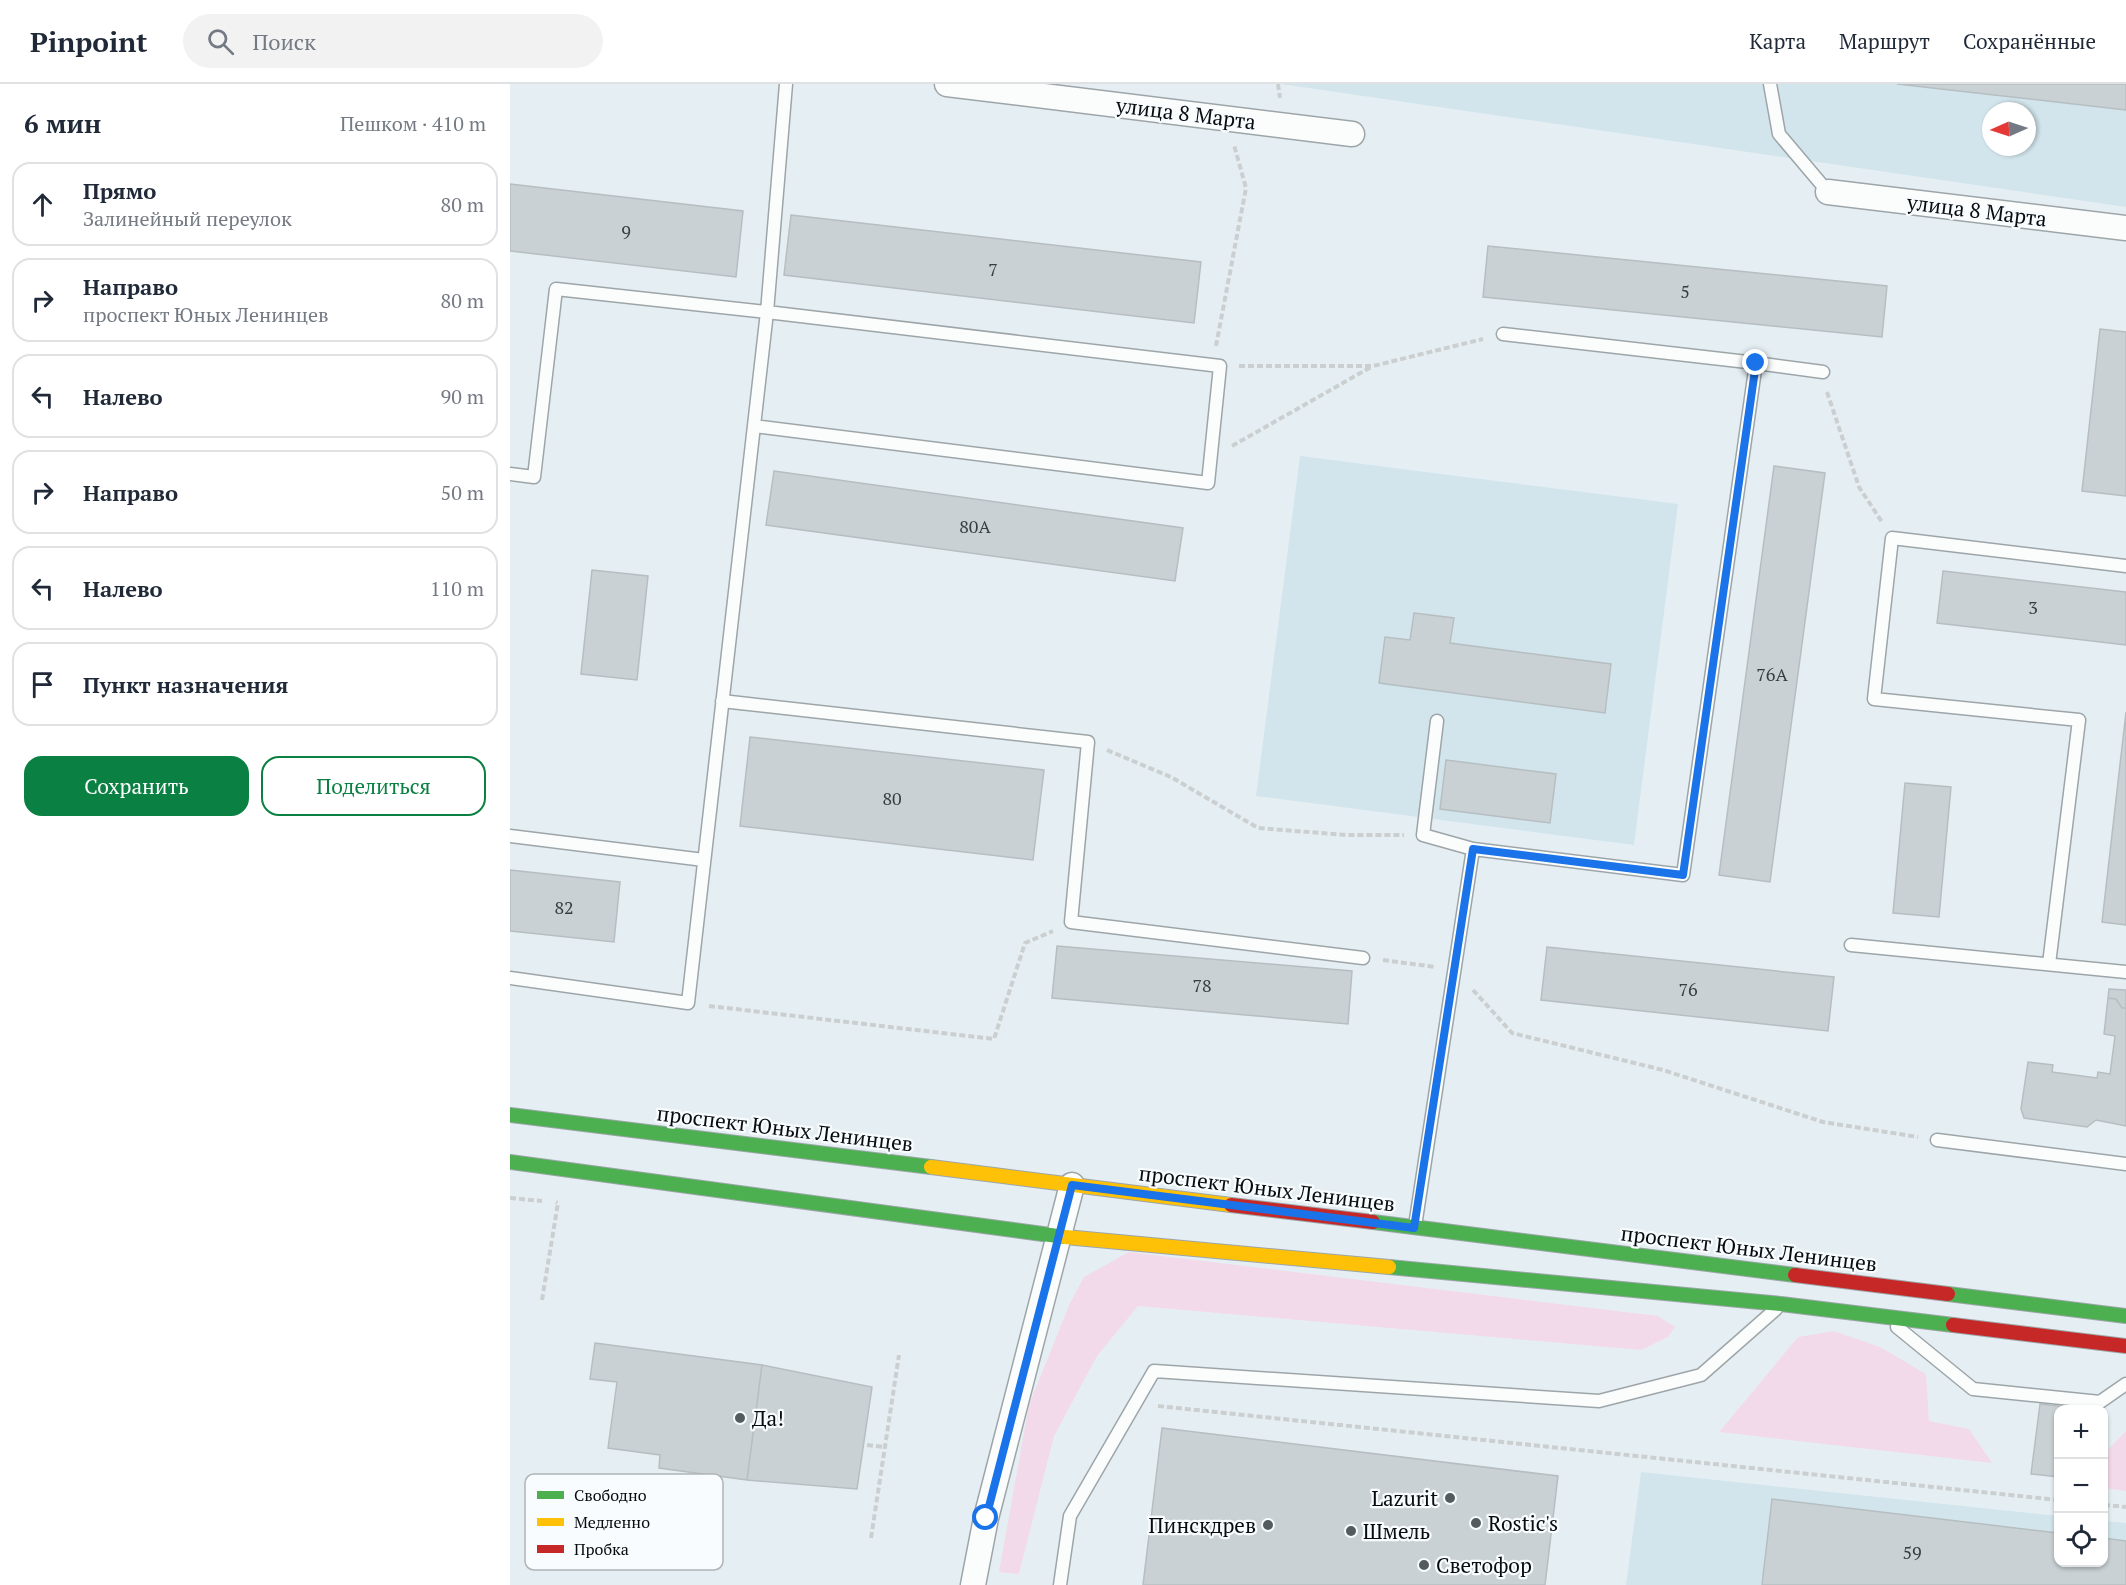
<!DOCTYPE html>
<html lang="ru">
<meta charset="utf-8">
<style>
:root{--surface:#fff;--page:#f2f2f3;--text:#1f2937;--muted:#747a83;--line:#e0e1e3;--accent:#0b8043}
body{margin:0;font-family:"PT Serif",serif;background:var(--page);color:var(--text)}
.controls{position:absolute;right:18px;bottom:18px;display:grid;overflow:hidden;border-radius:12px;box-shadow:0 2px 4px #0004}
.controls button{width:54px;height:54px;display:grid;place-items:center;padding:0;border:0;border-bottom:2px solid var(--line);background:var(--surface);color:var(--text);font:30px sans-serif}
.compass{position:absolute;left:1472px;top:18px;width:54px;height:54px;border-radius:50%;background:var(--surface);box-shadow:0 2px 4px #0004;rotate:267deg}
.stop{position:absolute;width:18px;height:18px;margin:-14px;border:4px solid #1a73e8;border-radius:50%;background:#fff}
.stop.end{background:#1a73e8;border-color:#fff;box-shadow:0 2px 6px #0008}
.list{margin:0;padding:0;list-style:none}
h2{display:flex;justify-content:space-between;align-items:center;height:78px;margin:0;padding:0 24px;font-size:26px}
h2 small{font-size:20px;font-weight:400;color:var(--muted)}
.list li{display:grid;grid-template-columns:39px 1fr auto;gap:18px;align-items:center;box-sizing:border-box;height:84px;margin:0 12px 12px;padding:0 12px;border:2px solid var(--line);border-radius:18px}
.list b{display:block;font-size:22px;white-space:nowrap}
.list p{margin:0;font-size:20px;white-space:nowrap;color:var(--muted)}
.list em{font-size:20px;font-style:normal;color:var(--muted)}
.actions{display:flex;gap:12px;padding:18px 24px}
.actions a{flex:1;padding:14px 0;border:2px solid var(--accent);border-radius:18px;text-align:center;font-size:21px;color:var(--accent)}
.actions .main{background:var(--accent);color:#fff}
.icon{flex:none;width:33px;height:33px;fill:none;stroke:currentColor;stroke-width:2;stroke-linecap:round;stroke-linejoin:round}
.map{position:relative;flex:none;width:1616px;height:1501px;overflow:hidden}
header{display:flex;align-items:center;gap:36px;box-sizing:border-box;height:84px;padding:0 30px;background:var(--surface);border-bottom:2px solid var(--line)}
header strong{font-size:28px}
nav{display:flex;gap:33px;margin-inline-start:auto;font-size:21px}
.search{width:420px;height:54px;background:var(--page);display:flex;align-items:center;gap:15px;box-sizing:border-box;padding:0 21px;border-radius:33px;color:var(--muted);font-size:22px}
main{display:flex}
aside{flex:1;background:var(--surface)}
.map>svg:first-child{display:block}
</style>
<header>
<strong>Pinpoint</strong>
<div class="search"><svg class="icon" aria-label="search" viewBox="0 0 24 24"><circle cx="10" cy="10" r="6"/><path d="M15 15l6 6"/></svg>Поиск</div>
<nav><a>Карта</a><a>Маршрут</a><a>Сохранённые</a></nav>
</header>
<main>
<aside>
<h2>6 мин<small>Пешком · 410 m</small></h2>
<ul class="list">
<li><svg class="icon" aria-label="ahead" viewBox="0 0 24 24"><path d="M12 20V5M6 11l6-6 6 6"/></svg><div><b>Прямо</b><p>Залинейный переулок</p></div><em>80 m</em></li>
<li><svg class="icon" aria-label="right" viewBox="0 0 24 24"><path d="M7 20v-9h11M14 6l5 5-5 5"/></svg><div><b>Направо</b><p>проспект Юных Ленинцев</p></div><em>80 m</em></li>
<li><svg class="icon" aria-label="left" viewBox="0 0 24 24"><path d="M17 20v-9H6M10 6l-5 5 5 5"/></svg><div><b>Налево</b></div><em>90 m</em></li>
<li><svg class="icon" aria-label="right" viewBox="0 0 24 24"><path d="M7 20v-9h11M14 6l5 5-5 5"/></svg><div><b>Направо</b></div><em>50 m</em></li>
<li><svg class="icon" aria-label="left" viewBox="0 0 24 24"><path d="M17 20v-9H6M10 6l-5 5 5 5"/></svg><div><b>Налево</b></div><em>110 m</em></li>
<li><svg class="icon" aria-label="arrive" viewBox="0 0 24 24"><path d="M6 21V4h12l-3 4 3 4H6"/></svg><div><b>Пункт назначения</b></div></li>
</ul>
<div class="actions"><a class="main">Сохранить</a><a>Поделиться</a></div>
</aside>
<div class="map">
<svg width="1616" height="1501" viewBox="0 0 1616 1501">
<rect width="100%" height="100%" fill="#e5eff3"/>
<path fill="#d2e5ec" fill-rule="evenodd" d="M771,0H1616V123ZM1481,27H1517V63H1481Z
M790,372L1168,420L1124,761L746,712Z
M1131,1388L1548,1432V1478H1594V1437L1616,1439V1501H1116Z"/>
<path fill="#f3daea" d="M619,1168L1148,1232L1165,1243L1158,1253L1131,1266L628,1222L587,1272L544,1352L509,1490L489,1488L519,1321L560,1219L574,1193Z
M1324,1247L1370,1263L1416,1290L1419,1337L1459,1345L1482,1379L1209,1348L1288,1253Z
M1616,1347V1407L1594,1404V1370Z"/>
<path fill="#c9d1d4" stroke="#b6bec1" stroke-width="1.5" d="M1387,0H1616V26Z
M0,100L233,127L226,193L0,167Z
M281,131L691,178L684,239L274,191Z
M978,162L1377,202L1372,253L973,213Z
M1590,245L1616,248V412L1572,407Z
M1264,382L1315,389L1260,798L1209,791Z
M264,387L673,444L665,497L256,441Z
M82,486L138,492L127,596L71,590Z
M1433,487L1616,508V561L1427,539Z
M904,529L944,534L940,559L1101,580L1095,629L869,599L875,553L900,556Z
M1616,628V841L1592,838Z
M240,653L534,686L523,776L230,742Z
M936,676L1046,690L1040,739L930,725Z
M1395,699L1441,703L1429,833L1383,829Z
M0,786L110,798L104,858L0,847Z
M547,862L842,887L838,940L542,914Z
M1037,863L1324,893L1318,947L1031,916Z
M1599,905L1616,906V924H1612L1606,915L1598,914Z
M1598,914L1606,915L1612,924H1616V1042L1586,1036L1577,1043L1514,1034L1511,1025L1518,978L1543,981L1542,988L1587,994L1588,988L1600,990L1605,952L1594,950Z
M85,1259L252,1281L237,1396L149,1384L150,1371L98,1364L107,1298L80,1295Z
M85,1259L252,1281L362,1303L347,1405L237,1396L149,1384L150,1371L98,1364L107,1298L80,1295Z
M252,1281L362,1303L347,1405L237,1396Z
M1530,1320L1565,1324L1548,1326V1393L1521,1390Z
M652,1344L1048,1392L1035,1501H633Z
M1262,1415L1548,1449V1478H1594V1454L1616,1457V1501H1252Z"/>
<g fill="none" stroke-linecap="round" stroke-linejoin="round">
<g stroke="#9da5a8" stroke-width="15">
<path id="lane" d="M1260,0L1269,50L1318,108
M1246,279L1313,288
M0,390L24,393L46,205L257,228L276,0
M212,617L578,658L561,838L853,874
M927,637L913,751L963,765
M0,752L194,776
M1341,861L1616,888
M1539,880L1569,636L1364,615L1382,454L1616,482
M0,894L178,919L257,228L710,282L698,399L244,342
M1427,1056L1616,1080
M905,1142L963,765L1173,791L1246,279L993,250
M1387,1243L1463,1305L1590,1318L1616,1300
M550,1501L560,1432L644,1287L1089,1317L1191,1291L1266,1225"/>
</g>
<g stroke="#9da5a8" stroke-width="27">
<path id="street" d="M437,0L842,50
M1318,108L1616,144
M463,1501L476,1434L562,1101"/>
</g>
<g stroke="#9da5a8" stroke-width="16">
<path id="fast" d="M0,1031L421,1083
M0,1078L555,1153
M863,1138L1285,1191
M879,1183L1271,1220L1443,1241
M1438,1210L1616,1232"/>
</g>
<g stroke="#9da5a8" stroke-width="16">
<path id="slow" d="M421,1083L721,1121
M555,1153L879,1183"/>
</g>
<g stroke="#9da5a8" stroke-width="16">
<path id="jam" d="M721,1121L863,1138
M1285,1191L1438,1210
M1443,1241L1616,1262"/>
</g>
<path stroke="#cbcfcf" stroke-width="4" stroke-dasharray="6 3" stroke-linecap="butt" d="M768,0L770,14
M706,262L736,104L724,61
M729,282H863L973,255
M1317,308L1349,403L1372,438
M722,362L861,283
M597,666L661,693L748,744L836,751H894
M873,876L925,883
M963,906L1002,949L1153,986L1313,1038L1408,1053
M199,922L484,955L515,859L543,847
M0,1114L32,1117
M32,1216L48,1119L46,1118
M648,1322L1548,1416
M357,1361L375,1363
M1594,1421L1616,1423
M361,1454L389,1271"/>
<use href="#lane" stroke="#fbfdfd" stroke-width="12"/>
<use href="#street" stroke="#fbfdfd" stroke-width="24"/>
<use href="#fast" stroke="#4caf50" stroke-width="14"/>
<use href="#slow" stroke="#ffc107" stroke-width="14"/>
<use href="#jam" stroke="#c62828" stroke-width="14"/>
</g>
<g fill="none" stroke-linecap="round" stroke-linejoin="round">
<path stroke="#1a73e8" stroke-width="8" d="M476,1434L562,1101L904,1144L963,765L1173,791L1246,279"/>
</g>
<g fill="#545b5f" stroke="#f8fcfe" stroke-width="2">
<circle cx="230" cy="1334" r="6"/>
<circle cx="940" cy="1414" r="6"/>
<circle cx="966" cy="1439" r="6"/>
<circle cx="758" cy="1441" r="6"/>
<circle cx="841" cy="1447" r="6"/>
<circle cx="914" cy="1481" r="6"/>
</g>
<g text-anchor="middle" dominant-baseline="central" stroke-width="4.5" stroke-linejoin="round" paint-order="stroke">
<g font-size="18" fill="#373d40">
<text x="116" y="147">9</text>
<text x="483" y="185">7</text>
<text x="1175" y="207">5</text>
<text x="465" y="442">80А</text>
<text x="1523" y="523">3</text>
<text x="1262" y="590">76А</text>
<text x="382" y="714">80</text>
<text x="54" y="823">82</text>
<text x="692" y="901">78</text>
<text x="1178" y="905">76</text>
<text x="1402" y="1468">59</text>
</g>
<g font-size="21" fill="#060c0f" stroke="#f8fcfe">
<text transform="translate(676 29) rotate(7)">улица 8 Марта</text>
<text transform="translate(1467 126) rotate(7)">улица 8 Марта</text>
<text transform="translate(275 1044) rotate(7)">проспект Юных Ленинцев</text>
<text transform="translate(757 1104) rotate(7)">проспект Юных Ленинцев</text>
<text transform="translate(1239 1164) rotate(7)">проспект Юных Ленинцев</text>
</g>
<g font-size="21" fill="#060c0f" stroke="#f8fcfe" text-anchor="start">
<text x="242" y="1334">Да!</text>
<text x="928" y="1414" text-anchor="end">Lazurit</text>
<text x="978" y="1439">Rostic's</text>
<text x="746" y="1441" text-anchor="end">Пинскдрев</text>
<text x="853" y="1447">Шмель</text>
<text x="926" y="1481">Светофор</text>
</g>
</g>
<rect x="15" y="1390" width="198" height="96" rx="9" fill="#f8fcfe" stroke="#afb4b6" stroke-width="1.5"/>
<rect x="27" y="1407" width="27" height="8" fill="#4caf50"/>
<rect x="27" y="1434" width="27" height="8" fill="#ffc107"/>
<rect x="27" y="1461" width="27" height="8" fill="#c62828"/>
<g font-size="16" fill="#060c0f">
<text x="64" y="1417">Свободно</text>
<text x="64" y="1444">Медленно</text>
<text x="64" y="1471">Пробка</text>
</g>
</svg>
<div class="controls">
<button>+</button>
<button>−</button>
<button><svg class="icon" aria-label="locate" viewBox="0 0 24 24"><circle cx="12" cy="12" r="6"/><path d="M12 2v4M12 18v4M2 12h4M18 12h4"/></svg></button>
</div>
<svg class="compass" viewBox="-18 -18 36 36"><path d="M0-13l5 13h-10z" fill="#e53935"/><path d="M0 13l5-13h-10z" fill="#747a83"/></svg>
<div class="stop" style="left:476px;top:1434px"></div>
<div class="stop end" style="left:1246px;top:279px"></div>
</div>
</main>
